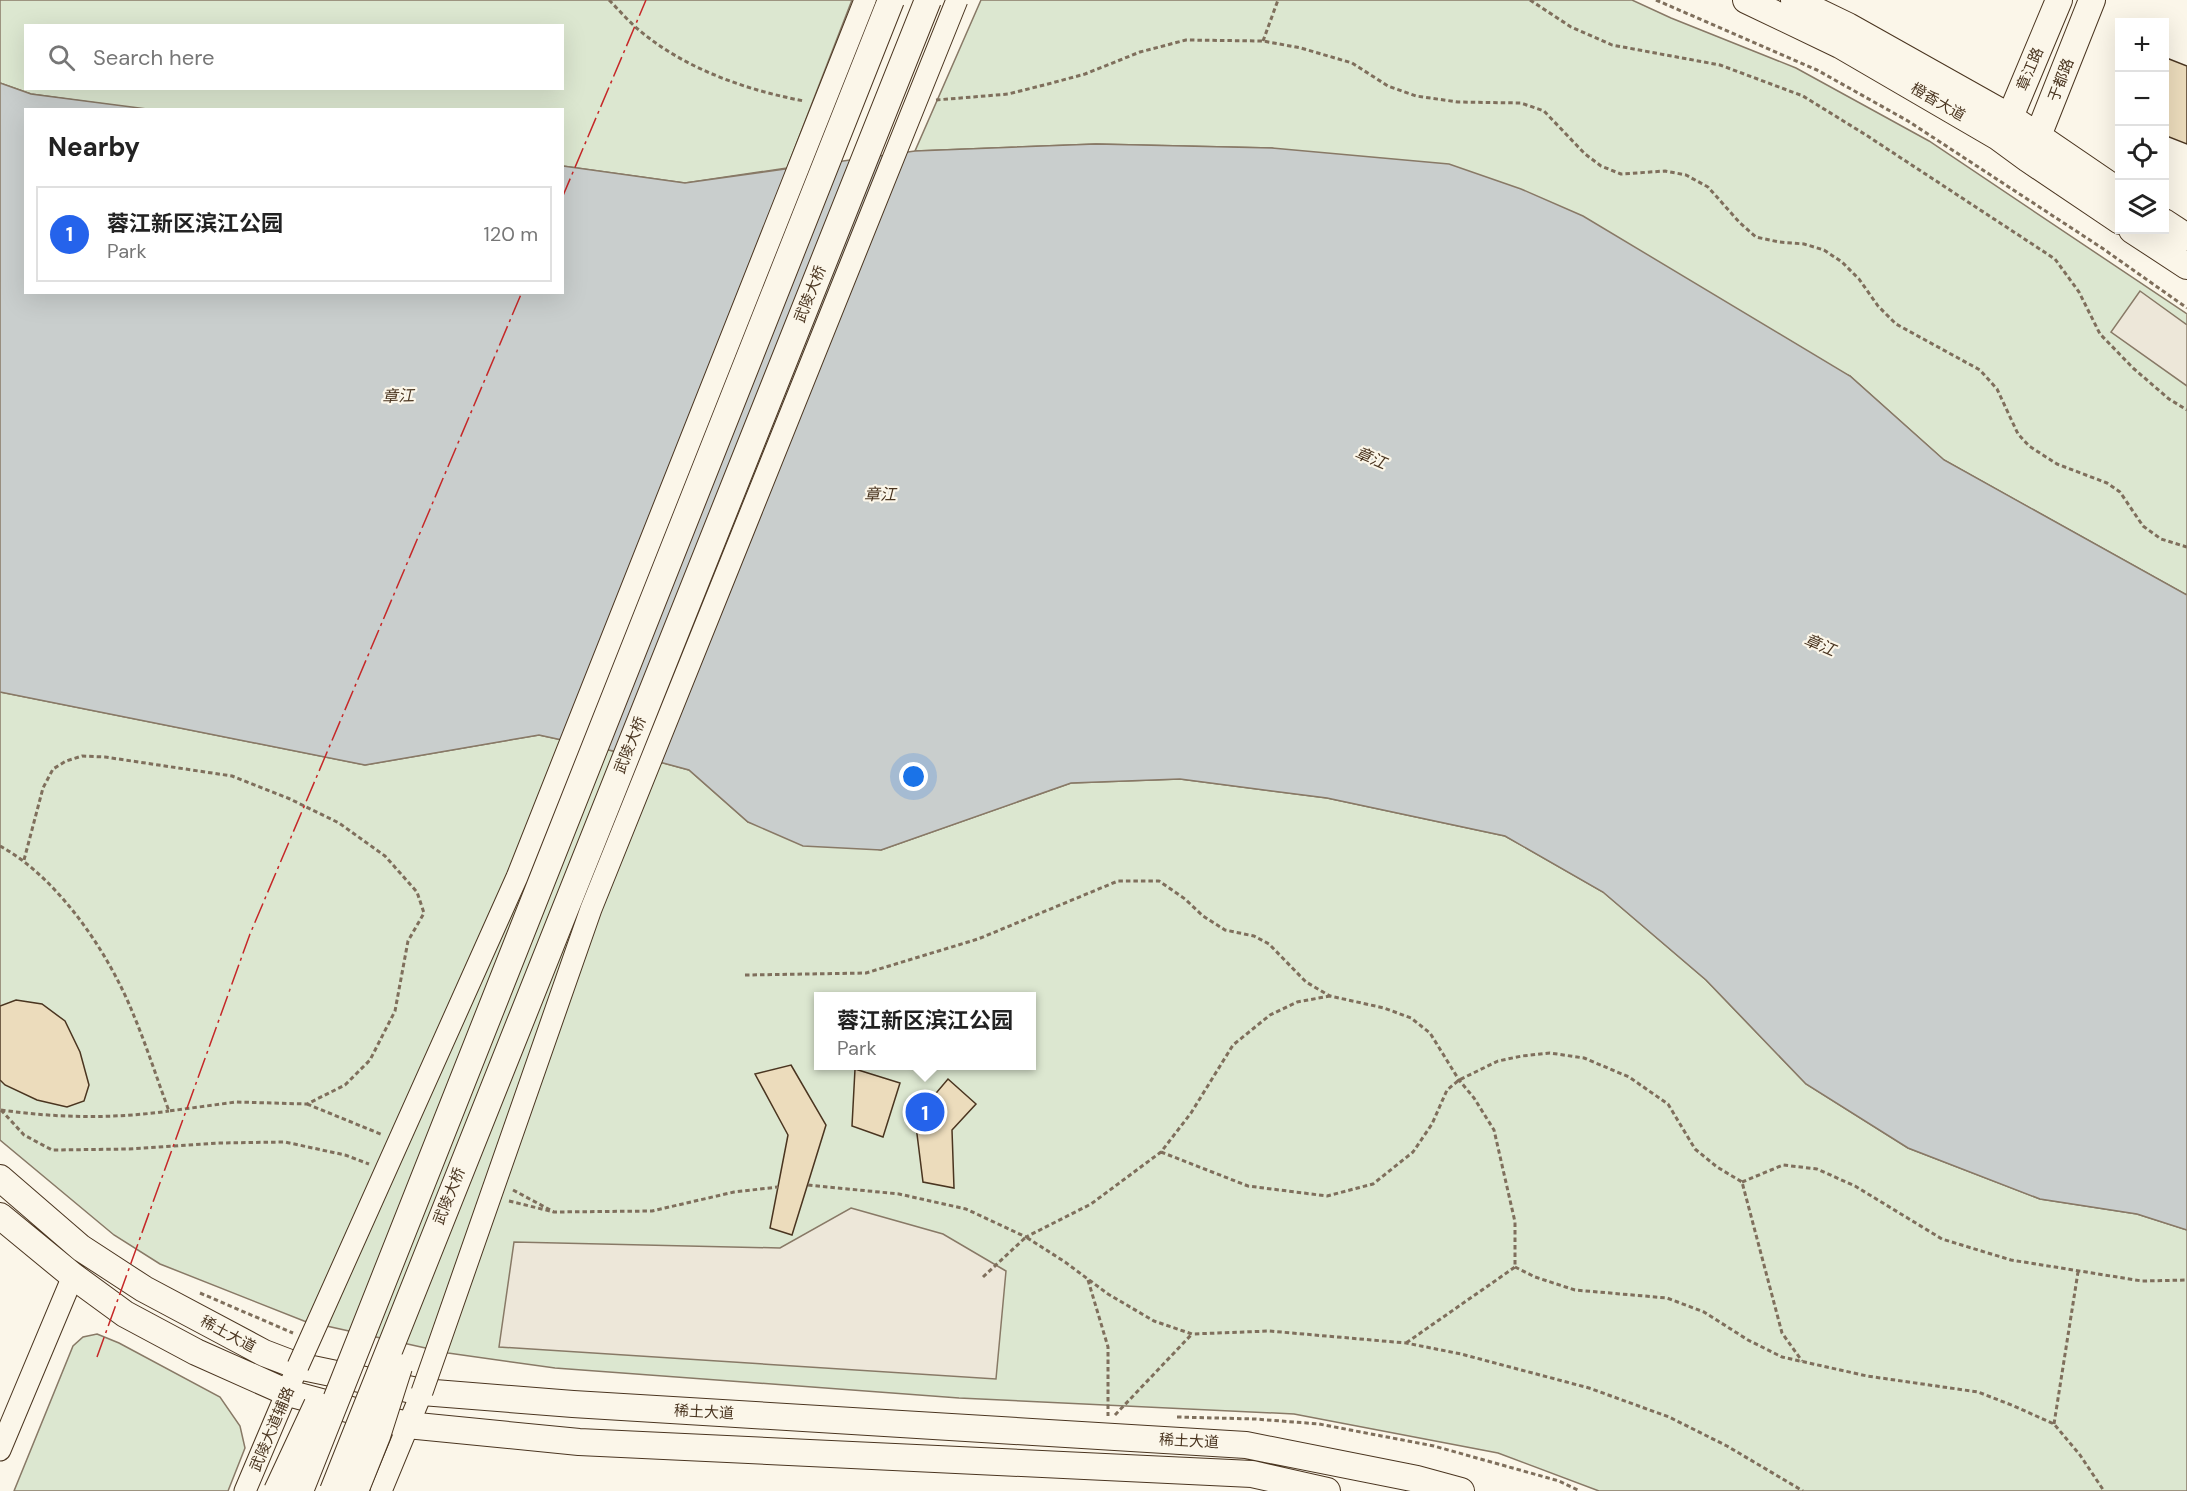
<!DOCTYPE html>
<meta charset="utf-8">
<style>
:root{--surface:#fff;--page:#f2f2f2;--text:#222;--muted:#767676;--line:#e0e0e0;--accent:#2563eb}
body{margin:0;font-family:"DM Sans","Noto Sans SC",sans-serif;background:var(--page);color:var(--text)}
.controls{position:absolute;right:18px;top:18px;display:grid;overflow:hidden;border-radius:0px;box-shadow:0 6px 24px #0002}
.controls button{width:54px;height:54px;display:grid;place-items:center;padding:0;border:0;border-bottom:2px solid var(--line);background:var(--surface);color:var(--text);font:30px sans-serif}
.you{position:absolute;left:914px;top:777px;width:21px;height:21px;margin:-15px;border:4px solid #fff;border-radius:50%;background:#1a73e8;box-shadow:0 0 0 9px #1a73e833}
.badge{display:grid;place-items:center;width:39px;height:39px;border-radius:50%;background:var(--accent);color:#fff;font-size:20px;font-weight:700}
.pin{position:absolute;translate:-50% -50%;border:3px solid #fff;box-shadow:0 2px 6px #0006}
.popup{position:absolute;left:814px;top:992px;width:222px;height:78px;box-sizing:border-box;display:grid;place-content:center;border-radius:0px;background:var(--surface);filter:drop-shadow(0 2px 4px #0005);font-size:20px;white-space:nowrap;color:var(--muted)}
.popup b{font-size:22px;color:var(--text)}
.popup::after{content:'';position:absolute;left:50%;top:100%;margin-left:-12px;border:12px solid transparent;border-top-color:var(--surface)}
.list{margin:0;padding:0;list-style:none}
h2{display:flex;justify-content:space-between;align-items:center;height:78px;margin:0;padding:0 24px;font-size:26px}
h2 small{font-size:20px;font-weight:400;color:var(--muted)}
.list li{display:grid;grid-template-columns:39px 1fr auto;gap:18px;align-items:center;box-sizing:border-box;height:96px;margin:0 12px 12px;padding:0 12px;border:2px solid var(--line);border-radius:0px}
.list b{display:block;font-size:22px;white-space:nowrap}
.list p{margin:0;font-size:20px;white-space:nowrap;color:var(--muted)}
.list em{font-size:20px;font-style:normal;color:var(--muted)}
.icon{flex:none;width:33px;height:33px;fill:none;stroke:currentColor;stroke-width:2;stroke-linecap:round;stroke-linejoin:round}
.map{position:relative;flex:none;width:2187px;height:1491px;overflow:hidden}
.search{position:absolute;background:var(--surface);box-shadow:0 6px 24px #0002;left:24px;top:24px;width:540px;height:66px;display:flex;align-items:center;gap:15px;box-sizing:border-box;padding:0 21px;border-radius:0px;color:var(--muted);font-size:22px}
.panel{position:absolute;background:var(--surface);box-shadow:0 6px 24px #0002;left:24px;top:108px;width:540px;height:186px;border-radius:0px}
.map>svg:first-child{display:block}
</style>
<div class="map">
<svg width="2187" height="1491" viewBox="0 0 2187 1491">
<rect width="100%" height="100%" fill="#fbf6e9"/>
<path fill="#dce7d0" stroke="#887966" stroke-width="1.5" fill-rule="evenodd" d="M0,0H852L787,168L685,183L563,166L562,110H147L31,94L0,83ZM26,26H562V88H26Z
M981,0H1632L1671,18L1796,68L1929,141L2187,314V595L1944,460L1850,376L1272,148L1096,144L915,151Z
M0,692L365,765L539,735L641,757L689,770L748,822L881,850L1071,783L1180,779L1327,798L1505,836L1603,892L1706,980L1806,1084L1908,1148L2040,1199L2137,1214L2187,1230V1491H1599L1498,1453L1294,1414L959,1398L555,1368L448,1353L304,1321L160,1264L114,1235L0,1140ZM818,996H1032V1066H818Z
M97,1334L119,1343L220,1397L240,1426L245,1448L228,1491H14L73,1346L83,1337Z"/>
<path fill="#ede7d9" stroke="#887966" stroke-width="1.5" d="M2140,291L2187,325V386L2111,332Z
M851,1208L943,1234L1006,1271L996,1379L499,1347L514,1242L780,1248Z"/>
<path fill="#c9cecd" stroke="#887966" stroke-width="1.5" d="M0,83L31,94L147,109L26,110V292H562L563,166L685,183L915,151L1096,144L1272,148L1449,164L1521,189L1583,216L1850,376L1944,460L2187,595V1230L2137,1214L2040,1199L1908,1148L1806,1084L1706,980L1603,892L1505,836L1327,798L1180,779L1071,783L881,850L803,846L748,822L689,770L641,757L539,735L365,765L0,692Z"/>
<path fill="#ecdcbc" stroke="#4a3520" stroke-width="1.5" d="M2164,57L2187,66V144L2164,135Z
M16,1000L42,1004L65,1021L80,1052L89,1085L84,1101L67,1107L37,1100L5,1085L0,1080V1006Z
M791,1065L826,1125L792,1235L770,1228L788,1135L755,1074Z
M855,1069L900,1083L883,1137L852,1126Z
M948,1079L976,1104L952,1130L954,1188L923,1182L915,1118Z"/>
<g fill="none" stroke-linecap="round" stroke-linejoin="round">
<g stroke="#4a3520" stroke-width="23">
<path id="minor" d="M0,1450L73,1276
M245,1491L298,1366
M381,1491L422,1392"/>
</g>
<g stroke="#4a3520" stroke-width="28">
<path id="major" d="M1746,0L1840,45L1998,137L2028,159L2120,221
M1794,0L1848,26L2010,117L2120,192
M2001,132L2010,117L2059,0
M2032,151L2092,0
M2164,222L2187,237
M2132,230L2187,266
M0,1178L81,1248L144,1289L264,1353L298,1366L422,1392L573,1404L1246,1445L1417,1479L1461,1491
M0,1216L73,1276L125,1314L196,1352L288,1393L407,1425L579,1442L1252,1474L1327,1491"/>
</g>
<path stroke="#7f6f5c" stroke-width="3" stroke-dasharray="4.5 3" stroke-linecap="butt" d="M609,0C619,10 628,21 639,30C685,69 746,90 804,101
M1530,0L1571,27L1612,45L1720,65L1803,96L1866,135L2055,259L2079,292L2100,334L2133,368L2169,399L2187,410
M1656,0L1817,70L1908,121L2102,248L2187,308
M1263,41L1278,0
M936,100L1008,94L1048,84L1085,74L1140,52L1186,40L1263,41L1301,48L1352,63L1388,86L1416,96L1458,102L1521,103L1544,111L1585,154L1601,166L1621,174L1665,171L1686,175L1708,187L1740,223L1756,237L1779,242L1804,244L1824,250L1842,262L1859,279L1878,306L1896,324L1980,370L1997,389L2018,434L2029,446L2057,464L2107,483L2120,492L2143,526L2161,539L2187,547
M0,846C59,878 110,955 134,1016C147,1047 157,1079 169,1111L236,1102L307,1104L345,1085L370,1060L395,1011L408,941L424,913L417,892L385,856L339,823L290,799L232,776L105,757L82,756L66,761L53,769L43,788L24,860
M745,975L866,973L978,939L1118,881H1159L1185,899L1203,916L1225,930L1254,936L1269,944L1306,982L1330,996L1384,1008L1411,1018L1430,1033L1459,1080L1474,1098L1494,1130L1515,1222V1267L1406,1343
M307,1104L383,1135
M1,1110L24,1135L52,1150L129,1149L218,1143L285,1142L345,1155L369,1164
M1,1110C57,1118 113,1119 169,1111
M1161,1152L1248,1186L1327,1196L1373,1184L1413,1152L1432,1124L1447,1090L1459,1080L1498,1061L1522,1056L1550,1053L1584,1058L1629,1077L1668,1104L1695,1149L1717,1167L1742,1182L1782,1333L1802,1361
M1742,1182L1783,1165L1817,1169L1855,1186L1942,1239L2011,1260L2142,1281L2187,1280
M808,1185L899,1194L966,1209L1026,1237L1091,1204L1161,1152L1191,1113L1233,1045L1270,1015L1297,1002L1330,996
M513,1190L554,1212L652,1211L734,1192L778,1187
M509,1201L554,1212
M1515,1267L1535,1277L1575,1290L1667,1298L1704,1312L1748,1340L1782,1357L1867,1376L1978,1392L2014,1406L2054,1424L2080,1455L2104,1491
M983,1277L1026,1237L1065,1262L1108,1294L1154,1321L1192,1334L1269,1331L1406,1343L1461,1354L1589,1388L1669,1417L1727,1446L1803,1491
M1088,1280L1108,1347V1416
M200,1293L293,1333
M1115,1415L1192,1334
M1177,1417L1255,1419L1319,1424L1434,1446L1559,1481L1580,1491
M2054,1424L2078,1272"/>
<use href="#minor" stroke="#fbf6e9" stroke-width="21"/>
<use href="#major" stroke="#fbf6e9" stroke-width="26"/>
<g stroke="#4a3520" stroke-width="23" stroke-linecap="butt">
<path id="minor-bridge" d="M298,1366L517,877L865,0
M422,1392L591,909L957,0"/>
</g>
<g stroke="#4a3520" stroke-width="28" stroke-linecap="butt">
<path id="major-bridge" d="M277,1491L317,1405
M300,1491L891,0
M333,1491L928,0
M355,1491L377,1436L399,1367"/>
</g>
<use href="#minor-bridge" stroke="#fbf6e9" stroke-width="21"/>
<use href="#major-bridge" stroke="#fbf6e9" stroke-width="26"/>
<path stroke="#c62828" stroke-width="1.5" stroke-dasharray="21 4.5 3 4.5" stroke-linecap="butt" d="M562,198L646,0
M97,1357L250,934L522,292"/>
</g>
<g text-anchor="middle" dominant-baseline="central" stroke-width="4.5" stroke-linejoin="round" paint-order="stroke">
<g font-size="15" fill="#4a3520" stroke="#fbf6e9">
<text transform="translate(2030 69) rotate(-67)">章江路</text>
<text transform="translate(2061 80) rotate(-69)">于都路</text>
<text transform="translate(1938 102) rotate(30)">橙香大道</text>
<text transform="translate(810 294) rotate(-68)">武陵大桥</text>
<text transform="translate(630 745) rotate(-68)">武陵大桥</text>
<text transform="translate(449 1196) rotate(-68)">武陵大桥</text>
<text transform="translate(228 1334) rotate(28)">稀土大道</text>
<text transform="translate(704 1412) rotate(3)">稀土大道</text>
<text transform="translate(272 1429) rotate(-67)">武陵大道辅路</text>
<text transform="translate(1189 1441) rotate(3)">稀土大道</text>
</g>
<g font-size="16" font-style="italic" fill="#4a3520" stroke="#fbf6e9">
<text transform="translate(398 396) rotate(-2)">章江</text>
<text transform="translate(1371 458) rotate(23)">章江</text>
<text x="880" y="494">章江</text>
<text transform="translate(1820 645) rotate(23)">章江</text>
</g>
</g>
</svg>
<div class="controls">
<button>+</button>
<button>−</button>
<button><svg class="icon" aria-label="locate" viewBox="0 0 24 24"><circle cx="12" cy="12" r="6"/><path d="M12 2v4M12 18v4M2 12h4M18 12h4"/></svg></button>
<button><svg class="icon" aria-label="layers" viewBox="0 0 24 24"><path d="M12 4l9 5-9 5-9-5zM3 14l9 5 9-5"/></svg></button>
</div>
<div class="you"></div>
<div class="pin badge" style="left:925px;top:1112px">1</div>
<div class="popup"><b>蓉江新区滨江公园</b>Park</div>
<div class="search"><svg class="icon" aria-label="search" viewBox="0 0 24 24"><circle cx="10" cy="10" r="6"/><path d="M15 15l6 6"/></svg>Search here</div>
<section class="panel">
<h2>Nearby<small></small></h2>
<ul class="list">
<li><span class="badge">1</span><div><b>蓉江新区滨江公园</b><p>Park</p></div><em>120 m</em></li>
</ul>
</section>
</div>
